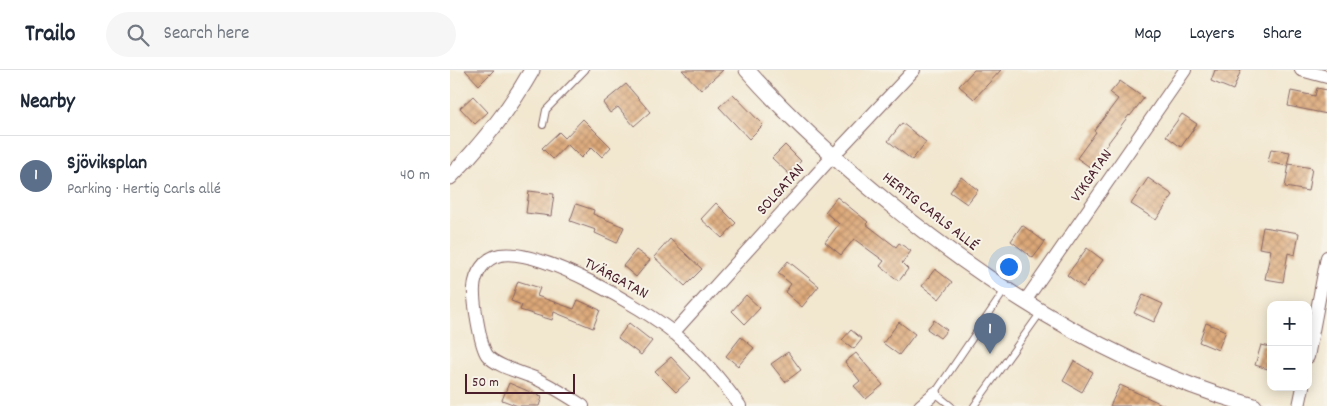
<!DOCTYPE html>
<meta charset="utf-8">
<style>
:root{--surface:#fff;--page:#f6f6f7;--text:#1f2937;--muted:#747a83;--line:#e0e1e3;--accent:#db2777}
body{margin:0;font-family:Dekko,sans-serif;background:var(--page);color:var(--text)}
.controls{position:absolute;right:15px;bottom:15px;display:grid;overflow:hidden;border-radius:10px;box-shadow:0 2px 12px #0003}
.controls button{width:45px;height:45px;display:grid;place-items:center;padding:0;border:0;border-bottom:1px solid var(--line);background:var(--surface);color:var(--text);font:25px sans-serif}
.scale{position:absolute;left:15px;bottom:12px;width:110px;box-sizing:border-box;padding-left:5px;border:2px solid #4a1f2b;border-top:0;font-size:14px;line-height:18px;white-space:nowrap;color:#4a1f2b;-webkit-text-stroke:4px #f7f3e8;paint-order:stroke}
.you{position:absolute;left:558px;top:196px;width:18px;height:18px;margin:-12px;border:4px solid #fff;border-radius:50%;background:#1a73e8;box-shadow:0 0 0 8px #1a73e833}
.badge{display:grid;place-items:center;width:32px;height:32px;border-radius:50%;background:var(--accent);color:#fff;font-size:16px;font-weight:700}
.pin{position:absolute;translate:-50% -41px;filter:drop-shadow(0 1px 2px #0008)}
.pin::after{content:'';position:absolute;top:26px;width:18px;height:15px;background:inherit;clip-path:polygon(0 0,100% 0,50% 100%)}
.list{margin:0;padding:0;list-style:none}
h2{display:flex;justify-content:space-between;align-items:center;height:65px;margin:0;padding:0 20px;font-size:21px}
h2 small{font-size:16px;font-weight:400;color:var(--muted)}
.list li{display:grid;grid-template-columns:32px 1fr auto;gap:15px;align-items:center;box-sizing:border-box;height:80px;padding:0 20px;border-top:1px solid var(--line)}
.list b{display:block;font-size:19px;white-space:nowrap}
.list p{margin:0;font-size:16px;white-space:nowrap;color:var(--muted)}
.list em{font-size:16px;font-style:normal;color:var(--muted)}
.icon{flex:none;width:28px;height:28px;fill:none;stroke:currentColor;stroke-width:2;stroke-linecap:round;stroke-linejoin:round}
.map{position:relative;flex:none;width:877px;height:336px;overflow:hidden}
header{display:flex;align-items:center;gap:30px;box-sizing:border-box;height:70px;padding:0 25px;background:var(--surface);border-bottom:1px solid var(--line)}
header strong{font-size:24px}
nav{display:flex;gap:28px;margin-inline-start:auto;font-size:18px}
.search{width:350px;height:45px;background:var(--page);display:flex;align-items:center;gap:12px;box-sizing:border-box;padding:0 18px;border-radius:28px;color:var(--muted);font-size:19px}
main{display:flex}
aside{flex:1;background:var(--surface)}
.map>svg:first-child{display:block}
</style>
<header>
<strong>Trailo</strong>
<div class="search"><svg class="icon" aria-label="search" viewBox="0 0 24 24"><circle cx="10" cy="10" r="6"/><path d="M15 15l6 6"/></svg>Search here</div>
<nav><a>Map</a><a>Layers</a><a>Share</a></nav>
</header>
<main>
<aside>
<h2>Nearby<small></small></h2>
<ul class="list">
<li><span class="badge" style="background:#5c6f8a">1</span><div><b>Sjöviksplan</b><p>Parking · Hertig Carls allé</p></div><em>40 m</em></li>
</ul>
</aside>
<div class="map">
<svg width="877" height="336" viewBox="0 0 877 336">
<defs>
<pattern id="building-cross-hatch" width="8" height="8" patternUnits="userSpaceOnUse" patternTransform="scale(1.25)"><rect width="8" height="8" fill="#dca878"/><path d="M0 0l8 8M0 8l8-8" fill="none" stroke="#b48863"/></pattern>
</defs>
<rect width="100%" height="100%" fill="#f7f3e8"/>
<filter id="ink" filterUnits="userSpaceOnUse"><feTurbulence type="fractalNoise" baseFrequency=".02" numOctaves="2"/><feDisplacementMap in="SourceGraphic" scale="10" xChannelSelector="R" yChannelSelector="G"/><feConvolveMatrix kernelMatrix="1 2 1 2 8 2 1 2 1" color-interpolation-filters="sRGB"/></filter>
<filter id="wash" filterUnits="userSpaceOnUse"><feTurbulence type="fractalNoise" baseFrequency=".0096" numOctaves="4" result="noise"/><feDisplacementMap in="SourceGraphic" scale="20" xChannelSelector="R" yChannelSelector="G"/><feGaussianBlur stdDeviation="1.12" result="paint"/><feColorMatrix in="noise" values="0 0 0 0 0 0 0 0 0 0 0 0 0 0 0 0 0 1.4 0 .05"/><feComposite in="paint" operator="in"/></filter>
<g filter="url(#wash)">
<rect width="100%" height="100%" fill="#f2e7cf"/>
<g id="blocks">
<path fill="url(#building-cross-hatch)" d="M15,0H44L29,15Z
M232,0H273L251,20Z
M524,0H551L524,29L509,16Z
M765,0H791L783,20L761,11Z
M670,11L694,28L680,46L679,45L652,81L656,84L644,100L627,88L646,62L644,61L668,29L660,23Z
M176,14L200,42L184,56L168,37L160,43L153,33Z
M867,18L877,20V44L838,36L841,21L865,26Z
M283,24L313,55L299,69L269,37Z
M23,26L38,42L25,54L10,38Z
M732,44L747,54L731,77L716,66Z
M133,49L161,77L152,87L142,77L131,88L117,74L103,89L92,78L109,62L115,68Z
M452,53L476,72L462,90L438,71Z
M335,75L351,91L339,104L322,88Z
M821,79L840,82L837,96L818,92Z
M839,94L862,98L858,121L835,117Z
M511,107L528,120L517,134L500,122Z
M698,108L723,125L706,150L681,134Z
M79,121L104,124L101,146L76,143Z
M387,127L418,152L416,154L446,177L449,173L461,181L452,193L458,199L449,211L430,196L434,191L404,169L391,185L375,172L389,154L375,142Z
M266,133L286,153L272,168L251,149Z
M126,134L144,140L143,144L174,157L167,173L145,163L146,160L120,151Z
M572,155L595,172L583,188L561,171Z
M813,157L849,163L845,185L838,183L833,212L815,209L821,180L809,178Z
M220,169L252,199L235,216L204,187Z
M637,178L653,190L633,217L617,205Z
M186,180L200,190L186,207L173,196Z
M338,191L369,216L352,237L335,222L341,214L328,203Z
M485,199L502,212L489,229L472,216Z
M68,211L90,218L87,226L124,239L128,230L150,240L143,258L104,242L102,250L70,240L72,235L61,231Z
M296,225L310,238L295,254L282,241Z
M693,225L713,234L704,252L684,243Z
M484,250L497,260L490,268L477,259Z
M449,252L465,264L449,285L433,273Z
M179,253L202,271L191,285L168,268Z
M756,253L776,261L768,280L749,272Z
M401,260L412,269L404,279L392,270Z
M291,267L304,278L288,296L276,286Z
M811,275L821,277V300L805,295Z
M338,282L351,300L335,312L321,294Z
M406,283L433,315L416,329L404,316L410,311L395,292Z
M221,287L241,308L226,322L205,301Z
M624,291L643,302L632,322L613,311Z
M59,313L92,327L89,336H68L52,330Z
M670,315L716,336H660Z"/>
</g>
</g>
<g filter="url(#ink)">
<use href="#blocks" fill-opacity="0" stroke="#856564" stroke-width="1"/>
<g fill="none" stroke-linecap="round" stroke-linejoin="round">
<g stroke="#856564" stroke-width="8">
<path id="service" d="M93,55L96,40L135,0
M501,336L485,323L555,220
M524,336L591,242"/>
</g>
<g stroke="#856564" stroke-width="14">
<path id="minor" d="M851,0L877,7
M575,231L735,0
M223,263L383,86L464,0
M858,287L877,187
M133,336C118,326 103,317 87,309C74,303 46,297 37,285C30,275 23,230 24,218C25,204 34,188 50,185C90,178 193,237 224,263C249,284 271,309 290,336
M470,336L485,323
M849,336L853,317"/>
</g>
<g stroke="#856564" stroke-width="17">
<path id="tertiary" d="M297,0C340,49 387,91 437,132C546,221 668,298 804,336
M0,107C31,75 60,39 82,0"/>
</g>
<use href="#service" stroke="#fff" stroke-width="6"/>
<use href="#minor" stroke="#fff" stroke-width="12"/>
<use href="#tertiary" stroke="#fff" stroke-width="15"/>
</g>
</g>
<g text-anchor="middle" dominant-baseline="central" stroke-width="4" stroke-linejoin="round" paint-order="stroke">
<g font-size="16" fill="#4a1f2b" stroke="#f7f3e8">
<text transform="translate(642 106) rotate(-55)">VIKGATAN</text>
<text transform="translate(331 120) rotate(-48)">SOLGATAN</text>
<text transform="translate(480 142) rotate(38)">HERTIG CARLS ALLÉ</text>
<text transform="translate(166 209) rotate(28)">TVÄRGATAN</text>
</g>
</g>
</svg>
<div class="controls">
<button>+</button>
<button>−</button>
</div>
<div class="scale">50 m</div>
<div class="you"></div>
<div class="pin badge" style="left:540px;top:284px;background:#5c6f8a">1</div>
</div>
</main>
